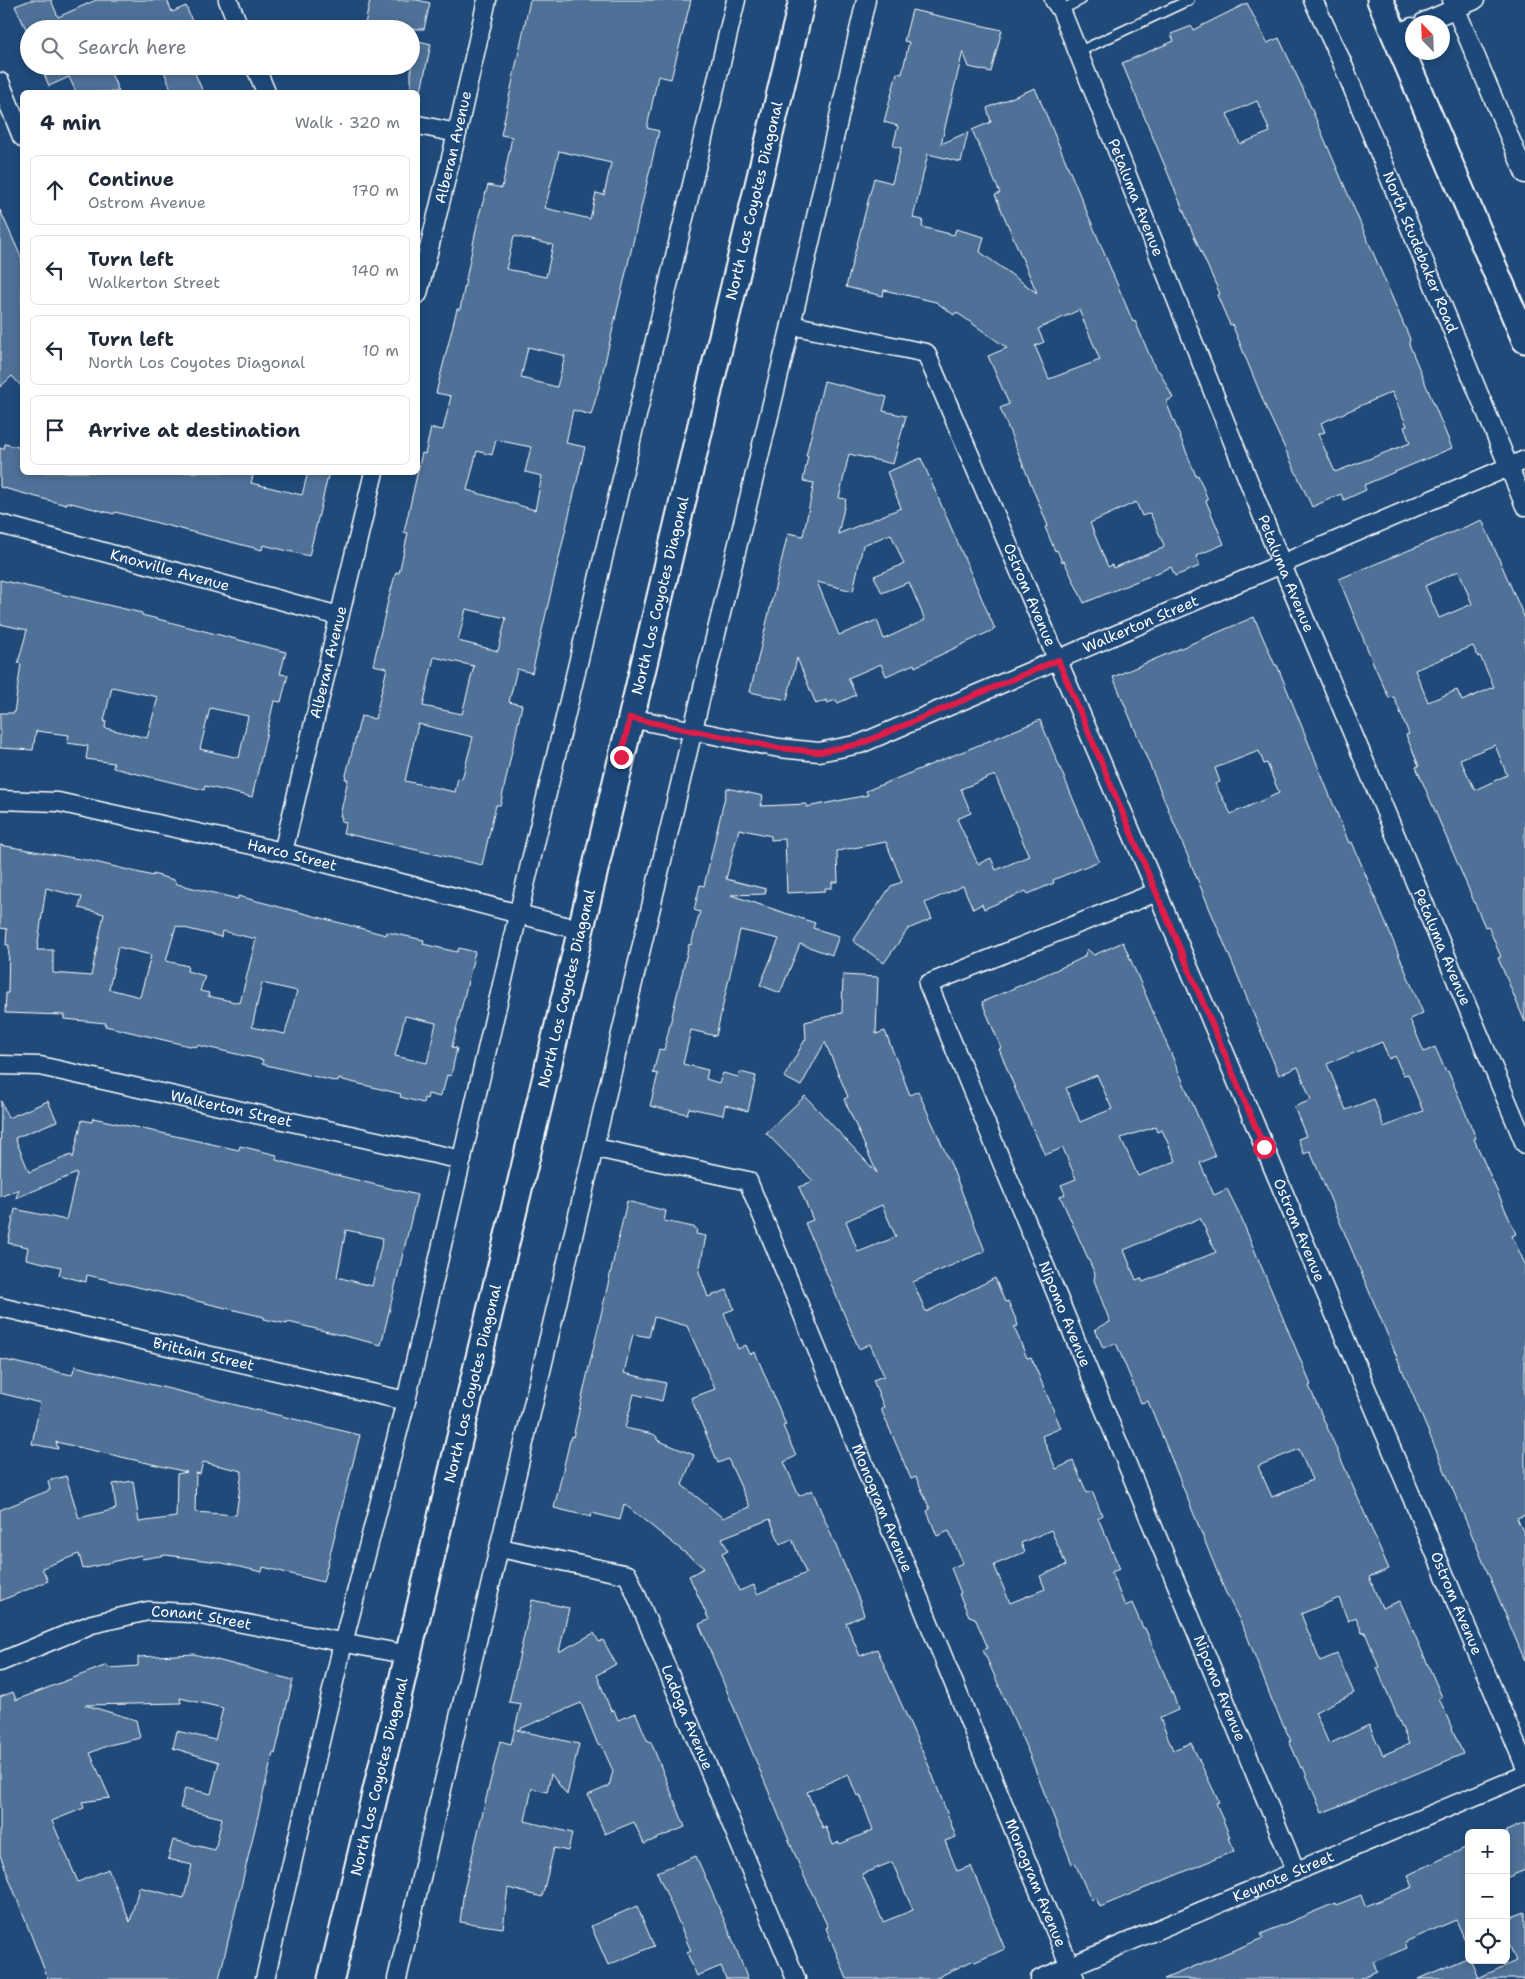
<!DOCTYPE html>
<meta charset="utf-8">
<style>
:root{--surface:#fff;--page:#f2f2f3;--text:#1f2937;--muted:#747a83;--line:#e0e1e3}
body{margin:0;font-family:"Shantell Sans",sans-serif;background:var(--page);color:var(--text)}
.controls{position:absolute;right:15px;bottom:15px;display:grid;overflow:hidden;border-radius:8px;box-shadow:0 2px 8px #0003}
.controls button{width:45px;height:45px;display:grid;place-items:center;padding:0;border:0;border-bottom:1px solid var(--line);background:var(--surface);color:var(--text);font:25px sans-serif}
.compass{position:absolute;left:1405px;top:15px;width:45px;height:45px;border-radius:50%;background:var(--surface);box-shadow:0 2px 8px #0003;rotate:337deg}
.stop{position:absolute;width:15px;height:15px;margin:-11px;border:4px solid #e11d48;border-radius:50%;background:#fff}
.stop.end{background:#e11d48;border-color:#fff;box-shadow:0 1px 5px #0008}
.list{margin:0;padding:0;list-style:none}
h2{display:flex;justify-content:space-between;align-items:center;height:65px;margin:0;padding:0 20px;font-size:21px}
h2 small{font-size:16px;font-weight:400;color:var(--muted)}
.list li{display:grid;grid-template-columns:32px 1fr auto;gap:15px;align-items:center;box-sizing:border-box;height:70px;margin:0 10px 10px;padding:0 10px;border:1px solid var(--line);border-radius:8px}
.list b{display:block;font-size:19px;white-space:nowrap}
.list p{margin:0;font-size:16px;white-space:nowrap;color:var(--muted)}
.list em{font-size:16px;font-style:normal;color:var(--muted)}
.icon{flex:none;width:28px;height:28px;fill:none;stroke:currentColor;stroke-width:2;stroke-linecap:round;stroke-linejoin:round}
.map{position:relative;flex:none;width:1525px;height:1979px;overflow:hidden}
.search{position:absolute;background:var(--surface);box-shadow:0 2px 8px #0003;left:20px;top:20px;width:400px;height:55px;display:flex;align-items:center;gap:12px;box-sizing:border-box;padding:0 18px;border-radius:28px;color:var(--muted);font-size:19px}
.panel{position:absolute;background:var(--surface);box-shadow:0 2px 8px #0003;left:20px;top:90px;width:400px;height:385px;border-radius:8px}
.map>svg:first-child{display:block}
</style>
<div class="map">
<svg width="1525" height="1979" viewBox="0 0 1525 1979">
<rect width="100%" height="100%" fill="#1f4a7a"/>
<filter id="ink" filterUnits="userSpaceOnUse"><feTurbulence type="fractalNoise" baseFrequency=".02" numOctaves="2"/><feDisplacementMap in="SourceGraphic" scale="10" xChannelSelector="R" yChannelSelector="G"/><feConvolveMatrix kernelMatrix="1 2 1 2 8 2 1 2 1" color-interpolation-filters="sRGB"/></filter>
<g filter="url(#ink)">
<path fill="#507197" stroke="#fff" fill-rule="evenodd" d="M31,0H51L58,17L96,0H167L172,12L186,6L195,29H26L15,6Z
M370,0H417L430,3L424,29H364Z
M530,0H691L671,79L658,76L647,128L659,131L599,388L591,415L573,410L566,443L585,447L532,673L517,669L509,702L522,705L501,802L500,805H496L482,865L343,833L346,822L341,821L342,817L340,816L348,779H345L361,716L375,719L387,668L373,665L388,601L396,572L399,573L408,533L404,532L422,453L425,454L431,428L443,430L451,396L436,393L457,309H460L479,215L488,185L502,188L512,137L501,135ZM559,151L611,163L604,195L596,193L590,219L545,208ZM514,236L553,245L546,277L506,269ZM528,347L565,356L557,387L521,378ZM496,440L531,447L525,472L542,476L535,510L467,490L477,451L492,455ZM466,609L506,618L498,651L458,641ZM434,657L474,666L462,714L423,706ZM418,724L473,737L462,779L458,778L455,792L405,781Z
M1247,3L1267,43L1279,38L1303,89L1410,339L1409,344L1452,448L1364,485L1366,490L1344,500L1341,494L1312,507L1267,410L1232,324L1230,325L1226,316L1217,295L1220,294L1194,236L1122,63L1174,41L1171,34L1192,26L1193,30ZM1257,101L1270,132L1240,144L1227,114ZM1392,392L1407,426L1404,427L1410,443L1335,472L1318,434L1325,432L1321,423Z
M912,10L1002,30L991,72L969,67L963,51L941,144L968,132L961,162L928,154L913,218L923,220L922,227L954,235L956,229L984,237L980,252L1037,293L995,195L1000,193L972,130L991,122L987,108L1035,88L1133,322L1135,321L1155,368L1160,372L1173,398L1167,401V404L1196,476L1198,475L1208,500L1206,501L1224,544L1196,556L1200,566L1175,576L1171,567L1084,603L1064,561L1062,562L1057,550L1055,551L1045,527L1048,526L1000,408L1009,404L988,356L1007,348L956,312L954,315L936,302L884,290L883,296L846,287L874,178L892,183L901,148L893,146L898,126L884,122L897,73L902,74L909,42L904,41ZM1079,310L1100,360L1049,379L1035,346L1044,342L1038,329ZM1136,502L1142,516L1150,513L1164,545L1163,548L1113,568L1112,565L1108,567L1090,523Z
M411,39L431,44L419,100L418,92H411Z
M41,66H108L119,92H76L69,77L49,86Z
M162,66H192L203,92H172Z
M0,210L22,259V387L12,376L0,387Z
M824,381L887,397L883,411L906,416L893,464L849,454L839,498L846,499L838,534L901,508L887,472L921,458L995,629L915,667L914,664L886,676L881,664L848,678L856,695L838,703L836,700L827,703L826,700L816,704L797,658L787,700L750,692L788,533L803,536L814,483L803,481L808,456H806ZM891,534L904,564L874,576L882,593L909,582L925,620L884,639L877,620L839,635L817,582L853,591L863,545Z
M5,444L22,448V472H254L251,483L302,495L308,472H329L309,556L263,545L262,550L115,512L114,514L67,502L66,505L0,487V448L4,449Z
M1482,520L1525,619V1022L1498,958L1501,957L1488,926L1485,927L1416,767L1419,766L1406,735L1409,734L1394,697L1389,698L1374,665L1339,579ZM1459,571L1472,604L1439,618L1425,586ZM1473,646L1478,657L1480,656L1494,687L1462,701L1457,690L1428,702L1415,670ZM1495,745L1507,775L1475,790L1460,759Z
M0,580L142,613V615L286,652L280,674L288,675L281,702L274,701L252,797L205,786L204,790L113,768L114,763L86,759L88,746L67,743L69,735L36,731L33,750L0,748V713H14L21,664L18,663L27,630L0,624ZM112,687L158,697L147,738L105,728L106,721H104ZM210,708L248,716L239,758L200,749Z
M1254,617L1275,665H1277L1349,843L1352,842L1423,1013L1410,1019L1424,1052L1435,1047L1446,1072L1448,1071L1476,1138L1474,1139L1516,1234L1512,1236L1525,1264V1515L1517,1518L1525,1536V1661L1310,1151L1304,1154L1298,1139L1306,1136L1294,1107L1311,1100L1298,1067L1279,1075L1113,677ZM1259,751L1264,764L1267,763L1279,793L1231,814L1215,784L1220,782L1215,768ZM1382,1042L1389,1059L1395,1056L1403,1075L1408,1074L1423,1111L1384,1127L1374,1099L1346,1110L1327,1064Z
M1040,720L1099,861L1053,880L1054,883L1028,894L1026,891L984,909L982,904L973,909L963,886L925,903L932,919L908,929L884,963L853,941L891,886L902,882L886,842L837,851L838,882H832V888H825V891L787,893L785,839L771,840V836L739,829L726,879L766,889L765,894L731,895L815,923L813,928L839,936L832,955L800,944L780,993L760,985L779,939L740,930L716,1036L691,1030L683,1064L708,1070L706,1079L719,1083L723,1073L738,1077L740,1072L756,1076L748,1111L725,1105L723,1115L689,1108L687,1114L650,1106L658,1074L653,1073L659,1049L664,1050L689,944L691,945L700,912L694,910L700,885L704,886L727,788L763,796L761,806L807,804V807L868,795L866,791ZM995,775L1029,856L996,870L991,858L978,864L957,819L971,813L961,789Z
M0,845L91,861L153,876V874L174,880L177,884L238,899V896L386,935L387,932L424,940L423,944L457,952L459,948L475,952L452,1047L457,1048L451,1076L447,1075L443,1091H441L440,1097L428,1094L427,1099L424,1098L423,1103L400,1097L401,1094L339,1079L338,1082L262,1064L263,1060L197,1045L196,1047L185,1045L105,1026L106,1023L64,1019V1015L5,1013L6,993H8L9,945H6L7,929L0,928ZM46,888L82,897L79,908L104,914L91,976L53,973V950H37ZM176,926L221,937L222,931L256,939L240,1003L208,996L209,993L200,991L205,976L187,971L188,966L166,961ZM118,947L151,955L140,997L109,989ZM262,983L297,991L285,1034L252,1027ZM405,1016L436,1023L427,1063L395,1056Z
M1123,942L1215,1156L1200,1163L1214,1195L1227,1189L1239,1213L1311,1385L1309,1386L1389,1569L1369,1577L1382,1608L1400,1601L1442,1697L1439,1698L1463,1754L1322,1813L1303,1767L1301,1768L1289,1741H1291L1273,1703L1246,1633L1225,1591L1148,1401L1141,1403L1116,1343L1103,1348L1095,1329L1110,1322L1094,1280L1095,1274L1060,1196L1065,1194L1061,1185L1076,1179L1063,1148L1045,1155L1018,1096L999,1049L1001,1048L982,1002L1074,962L1084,957L1087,949L1094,955ZM1097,1075L1112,1109L1080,1122L1066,1088ZM1155,1127L1157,1132L1162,1130L1176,1161L1138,1176L1121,1138ZM1200,1218L1216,1252L1143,1282L1141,1278L1136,1280L1124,1250ZM1299,1449L1312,1480L1272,1497L1258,1466ZM1339,1598L1348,1621L1356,1617L1362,1633L1365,1632L1379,1667L1377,1668L1409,1744L1383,1755L1369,1725L1329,1744L1315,1712L1354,1693L1337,1654L1320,1661L1301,1614Z
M843,975L878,977L876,1034L885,1031L910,1095L918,1091L952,1167L985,1251L913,1282L926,1312L995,1278L1005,1302L1008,1301L1017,1322L1018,1326L1014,1327L1027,1358L1031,1357L1061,1428L1042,1436L1056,1469L1073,1461L1087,1493L1092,1491L1102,1515L1098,1518L1120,1569L1111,1572L1125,1606L1132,1603L1143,1628H1145L1174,1697L1178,1710L1160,1718L1173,1750L1191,1743L1219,1802L1216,1803L1230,1837L1228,1838L1234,1851L1100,1907L1096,1898L1091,1900L1075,1863L1072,1864L1030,1756L983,1650L988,1648L975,1618L969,1616L959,1594L961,1593L951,1568L963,1563L949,1531L937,1536L927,1511L930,1509L916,1477L911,1479L881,1409L884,1407L873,1380L884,1376L870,1344L859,1349L805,1223L813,1220L799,1187L813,1181L766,1133L805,1096L877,1173L844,1099L848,1097L825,1042L801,1086L784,1077L806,1038L805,1022L842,1013ZM882,1205L896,1237L858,1252L846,1221ZM1051,1530L1066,1565L1040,1576L1045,1589L1010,1603L994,1565L1025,1552L1021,1543Z
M1,1101L8,1118L48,1101L57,1121L15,1138L29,1172L71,1155L73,1158L82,1120L92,1122L93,1118L239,1150L240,1146L277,1155L276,1160L417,1195L381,1345L288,1322L287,1324L264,1319V1317L87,1275L86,1282L59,1275L61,1267L26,1259L28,1247L8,1243L15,1209L66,1220L77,1173L16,1198L19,1189L0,1197ZM346,1230L383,1238L372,1286L337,1277Z
M627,1201L666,1211L664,1221L693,1227L697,1229L696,1234L706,1236L699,1272L708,1297L727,1290L734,1309L724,1313L738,1349L746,1345L750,1354L755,1352L786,1425L783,1426L796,1456L784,1462L799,1496L812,1490L860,1602L864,1615L846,1623L860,1656L877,1649L931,1771L956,1837L945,1841L957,1871L971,1866L1005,1949L975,1962L974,1960L934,1979H847L826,1928L828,1927L803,1874L699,1624L709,1620L689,1576L704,1568L624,1504L620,1520L592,1513L591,1517L554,1508L571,1436L573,1437ZM654,1317L687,1326L715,1389L691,1398L718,1463L728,1459L750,1507L723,1518L682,1485L694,1455L657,1440V1437L653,1434L625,1428L634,1394L662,1401L666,1383L624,1373L633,1334L649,1337ZM770,1519L780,1544L792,1539L806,1573L757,1594L754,1585L739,1591L722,1553L728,1550L722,1538ZM848,1774L857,1796L860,1795L873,1830L840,1844L839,1842L833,1845L826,1827L823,1828L807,1792ZM892,1862L913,1910L883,1922L862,1874Z
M0,1359L72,1375L75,1366L360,1435L323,1582L263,1567L262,1572L218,1562L166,1555L142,1559L141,1555L83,1569L79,1554L42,1568L48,1581L0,1601V1510L50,1490L48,1481L66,1476L79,1518L116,1509L113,1484L133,1481L139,1522L176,1517L177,1474L187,1472L56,1442L58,1449L32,1444L40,1403L0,1393ZM203,1462L242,1471L236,1515L195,1512L196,1473L200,1474Z
M532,1600L569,1608L559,1652L594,1633L599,1642L603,1640L616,1664L597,1675L611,1711L614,1710L618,1720L636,1713L647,1740L651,1742L685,1827L644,1844L634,1822L605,1834L588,1795L609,1786L613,1771L601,1744L598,1745L581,1703L517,1730L579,1744L567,1795L551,1774L547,1792L532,1788L525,1821L572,1833L568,1851L554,1848L542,1897L508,1888L503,1928L460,1922L464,1890L500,1741L511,1744L521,1704L509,1702Z
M194,1654L293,1680L275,1754L273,1753L219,1979H48L0,1855V1697L13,1692L16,1700L107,1665L108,1668L138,1666V1657ZM180,1698L223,1708L215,1740L177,1731L173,1748L219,1762L211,1794L185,1788L180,1808L222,1818L215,1850L173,1840L168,1859L192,1865L184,1898L139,1887L130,1922L108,1869L78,1882L52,1821L84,1808L82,1802L110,1798L90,1753L109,1745L140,1738L136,1720L85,1705L181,1703Z
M1525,1823V1870L1506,1878V1831Z
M1469,1846V1949L1456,1920L1405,1942L1407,1948L1373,1962L1377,1971L1358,1979H1164L1263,1938L1261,1934L1335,1903L1336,1905L1361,1895L1365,1906L1413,1887L1408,1875Z
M696,1856L729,1931L748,1979H726L721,1966L697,1976L687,1953L691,1951L657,1872Z
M637,1906L654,1946L608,1965L591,1926Z
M1525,1912V1979H1418L1469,1957L1478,1978L1516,1961L1506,1937V1919Z"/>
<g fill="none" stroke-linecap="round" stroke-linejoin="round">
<g stroke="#fff" stroke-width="12">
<path id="lane" d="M1061,10L1081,0
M1078,52L1189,0"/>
</g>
<g stroke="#fff" stroke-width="21">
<g id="street">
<path d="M228,0L240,29"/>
<path id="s1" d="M1054,0L1061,10L1078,52L1282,565L1525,1144"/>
<path id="s2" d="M1313,0L1341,60L1525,506"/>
<path d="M1452,0L1525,174"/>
<path d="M1424,22L1475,0"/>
<path d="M1396,35L1412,27"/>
<path d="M255,66L266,92"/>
<path d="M0,82L22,137"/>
<path d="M418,125L457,133"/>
<path id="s3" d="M418,294L457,133L487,0"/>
<path id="s4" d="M791,325L926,353L1157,892L1525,1766"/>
<path id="s5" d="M0,524L339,616"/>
<path id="s6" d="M630,718L779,748L819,752L860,744L1525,460"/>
<path id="s7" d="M0,800L58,802L283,852L580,930"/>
<path id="s8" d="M283,852L374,472"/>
<path id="s9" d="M1157,892L928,984L1296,1872"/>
<path id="s10" d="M0,1065L40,1066L462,1160"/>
<path id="s11" d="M596,1148L748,1181L1075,1979"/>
<path id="s12" d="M0,1307L406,1401"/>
<path id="s13" d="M500,1548L628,1575L796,1979"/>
<path id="s14" d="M0,1662L92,1624L148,1611L190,1613L409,1655"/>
<path d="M265,1979L343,1643L406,1401L518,915L736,0"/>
<path d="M397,1979L700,700L791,325L866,0"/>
<path id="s15" d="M1040,1979L1525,1775"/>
</g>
</g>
<g stroke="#fff" stroke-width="29">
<g id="secondary">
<path d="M1380,0L1525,340"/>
<path id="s16" d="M331,1979L802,0"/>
</g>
</g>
<use href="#lane" stroke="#1f4a7a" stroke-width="9"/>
<use href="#street" stroke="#1f4a7a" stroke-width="18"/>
<use href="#secondary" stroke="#1f4a7a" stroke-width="25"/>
</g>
</g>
<g fill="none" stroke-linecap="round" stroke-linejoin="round" filter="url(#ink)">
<path stroke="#e11d48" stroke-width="6" d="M621,757L630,718L779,748L819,752L860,744L1058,660L1264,1147"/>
</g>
<g text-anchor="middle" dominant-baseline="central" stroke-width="4" stroke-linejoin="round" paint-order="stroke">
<g font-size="15" fill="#fff" stroke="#1f4a7a">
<text stroke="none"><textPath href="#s3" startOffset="151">Alberan Avenue</textPath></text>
<text stroke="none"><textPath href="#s1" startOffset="214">Petaluma Avenue</textPath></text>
<text stroke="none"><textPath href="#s16" startOffset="1828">North Los Coyotes Diagonal</textPath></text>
<text stroke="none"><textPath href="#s2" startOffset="274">North Studebaker Road</textPath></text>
<text stroke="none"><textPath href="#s5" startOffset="176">Knoxville Avenue</textPath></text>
<text stroke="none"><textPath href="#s1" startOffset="619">Petaluma Avenue</textPath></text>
<text stroke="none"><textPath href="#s16" startOffset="1422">North Los Coyotes Diagonal</textPath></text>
<text stroke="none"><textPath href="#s4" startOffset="401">Ostrom Avenue</textPath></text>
<text stroke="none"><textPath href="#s6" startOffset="539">Walkerton Street</textPath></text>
<text stroke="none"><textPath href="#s8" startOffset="195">Alberan Avenue</textPath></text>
<text stroke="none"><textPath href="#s7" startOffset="298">Harco Street</textPath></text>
<text stroke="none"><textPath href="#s1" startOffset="1024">Petaluma Avenue</textPath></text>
<text stroke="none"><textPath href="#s16" startOffset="1018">North Los Coyotes Diagonal</textPath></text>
<text stroke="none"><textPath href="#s10" startOffset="236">Walkerton Street</textPath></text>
<text stroke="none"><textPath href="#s4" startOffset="1091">Ostrom Avenue</textPath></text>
<text stroke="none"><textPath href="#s9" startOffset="604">Nipomo Avenue</textPath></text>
<text stroke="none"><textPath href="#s12" startOffset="209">Brittain Street</textPath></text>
<text stroke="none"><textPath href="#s16" startOffset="612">North Los Coyotes Diagonal</textPath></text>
<text stroke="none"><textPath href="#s11" startOffset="509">Monogram Avenue</textPath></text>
<text stroke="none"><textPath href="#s4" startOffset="1496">Ostrom Avenue</textPath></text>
<text stroke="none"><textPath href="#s14" startOffset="211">Conant Street</textPath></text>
<text stroke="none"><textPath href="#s9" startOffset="1009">Nipomo Avenue</textPath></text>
<text stroke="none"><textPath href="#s13" startOffset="285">Ladoga Avenue</textPath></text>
<text stroke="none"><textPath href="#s16" startOffset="208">North Los Coyotes Diagonal</textPath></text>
<text stroke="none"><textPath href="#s15" startOffset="264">Keynote Street</textPath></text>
<text stroke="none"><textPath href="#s11" startOffset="914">Monogram Avenue</textPath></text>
</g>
</g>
</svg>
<div class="controls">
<button>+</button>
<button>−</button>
<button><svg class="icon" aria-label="locate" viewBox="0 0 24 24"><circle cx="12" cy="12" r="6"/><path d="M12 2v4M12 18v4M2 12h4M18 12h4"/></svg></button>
</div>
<svg class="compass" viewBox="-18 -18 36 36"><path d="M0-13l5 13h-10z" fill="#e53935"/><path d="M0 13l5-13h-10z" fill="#747a83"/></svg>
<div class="stop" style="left:1264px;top:1147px"></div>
<div class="stop end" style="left:621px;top:757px"></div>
<div class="search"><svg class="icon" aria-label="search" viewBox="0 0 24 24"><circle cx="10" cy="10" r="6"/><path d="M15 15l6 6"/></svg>Search here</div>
<section class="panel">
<h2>4 min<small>Walk · 320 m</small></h2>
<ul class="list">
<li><svg class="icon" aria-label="ahead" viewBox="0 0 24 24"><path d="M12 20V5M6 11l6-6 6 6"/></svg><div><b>Continue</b><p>Ostrom Avenue</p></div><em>170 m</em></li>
<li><svg class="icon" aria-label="left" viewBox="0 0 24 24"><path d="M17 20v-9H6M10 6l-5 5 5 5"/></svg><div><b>Turn left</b><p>Walkerton Street</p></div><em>140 m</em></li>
<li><svg class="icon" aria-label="left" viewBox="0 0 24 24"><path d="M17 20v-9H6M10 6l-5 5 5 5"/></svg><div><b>Turn left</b><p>North Los Coyotes Diagonal</p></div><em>10 m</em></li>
<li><svg class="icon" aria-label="arrive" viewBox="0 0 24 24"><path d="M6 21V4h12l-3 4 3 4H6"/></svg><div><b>Arrive at destination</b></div></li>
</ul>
</section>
</div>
